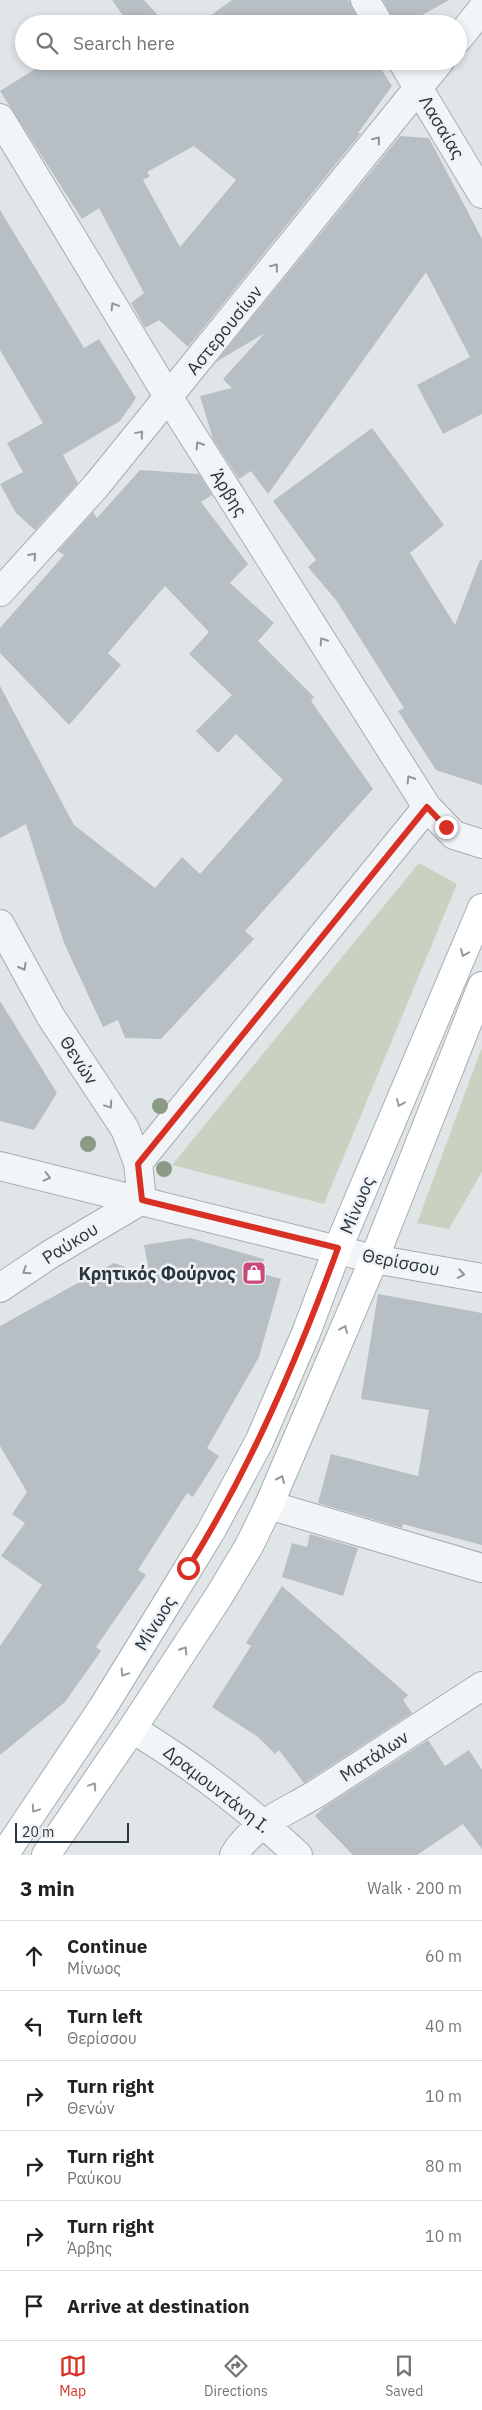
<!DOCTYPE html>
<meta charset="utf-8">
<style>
:root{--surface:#fff;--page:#f6f6f6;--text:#202124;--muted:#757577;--line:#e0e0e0;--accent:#d93025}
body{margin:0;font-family:"IBM Plex Sans",sans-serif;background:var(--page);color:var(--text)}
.scale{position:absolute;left:15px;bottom:12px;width:114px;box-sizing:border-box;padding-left:5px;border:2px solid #29353f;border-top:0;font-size:14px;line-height:18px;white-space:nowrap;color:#29353f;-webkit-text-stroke:4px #eff3f6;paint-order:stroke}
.stop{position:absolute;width:15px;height:15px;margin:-11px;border:4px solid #d93025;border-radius:50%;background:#fff}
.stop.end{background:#d93025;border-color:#fff;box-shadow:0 1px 5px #0008}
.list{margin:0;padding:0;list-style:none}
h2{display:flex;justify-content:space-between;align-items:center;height:65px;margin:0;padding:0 20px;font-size:21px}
h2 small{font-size:16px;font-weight:400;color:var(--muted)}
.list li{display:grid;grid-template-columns:32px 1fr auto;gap:15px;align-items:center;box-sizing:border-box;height:70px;padding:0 20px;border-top:1px solid var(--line)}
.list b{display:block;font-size:19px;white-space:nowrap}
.list p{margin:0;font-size:16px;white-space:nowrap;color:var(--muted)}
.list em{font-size:16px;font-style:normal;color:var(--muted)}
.icon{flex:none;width:28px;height:28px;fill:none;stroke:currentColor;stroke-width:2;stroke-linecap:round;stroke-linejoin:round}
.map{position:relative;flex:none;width:482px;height:1855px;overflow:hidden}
.search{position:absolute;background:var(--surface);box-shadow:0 2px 8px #0003;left:15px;right:15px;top:15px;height:55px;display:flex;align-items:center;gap:12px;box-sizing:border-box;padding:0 18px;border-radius:28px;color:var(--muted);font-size:19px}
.sheet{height:485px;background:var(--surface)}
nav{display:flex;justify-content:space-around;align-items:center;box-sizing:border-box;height:70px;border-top:1px solid var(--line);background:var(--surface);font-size:14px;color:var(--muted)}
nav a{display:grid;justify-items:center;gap:2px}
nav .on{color:var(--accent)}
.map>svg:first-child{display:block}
</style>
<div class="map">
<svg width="482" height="1855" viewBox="0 0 482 1855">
<rect width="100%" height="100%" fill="#e0e5e8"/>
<path fill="#c9d2c1" d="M419,863L457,884L324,1204L172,1165Z
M482,1047V1172L449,1229L417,1223Z"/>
<path fill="#b7bfc5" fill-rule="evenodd" d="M112,0H144L166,24H129Z
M232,0H349L361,24H199Z
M383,0H449L406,24H395Z
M48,61H376L392,86L358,133H361L188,347L159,320L145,328L131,303L144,293L99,208L82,219L0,91ZM194,146L236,180L180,247L143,180L150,176L147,172Z
M400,136L429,138L482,239V414L443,434L417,385L470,357L426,272L268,494L251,471L239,479L213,439L200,396L232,388L223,379L265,333L216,362Z
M0,210L84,348L99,339L136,398L120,421L63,455L78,483L35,530L16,513L0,484L23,472L7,443L43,423L0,350Z
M372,428L444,525L410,553L455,625L480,560H482V785L436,770L398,711L404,708L336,600L308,567L316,560L273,501Z
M140,470L199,474L212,495L201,502L248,564L230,583L274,623L258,641L314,697L311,701L373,789L245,931L254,939L161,1039L125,1038L118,1020L103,1027L64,943L26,824L0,838V686L74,825L155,888L182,857L200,874L283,780L236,734L218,753L196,731L232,695L189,654L209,632L165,586L108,653L121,665L69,725L0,653V628L64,555L58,551L93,512L97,518Z
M0,1001L57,1093L34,1130L0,1121Z
M190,1238L264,1259L260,1273L281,1279L259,1357L207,1448L219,1456L193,1497L187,1493L138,1570L146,1575L96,1647L101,1651L65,1702L0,1755V1646L42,1585L1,1556L25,1523L12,1514L27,1492L0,1446V1326L114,1263L150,1276L144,1245Z
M378,1294L482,1313V1545L403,1524L402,1528L318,1503L331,1454L418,1476L429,1410L361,1399Z
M310,1534L358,1548L343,1596L282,1577L292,1543L307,1547Z
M282,1586L408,1695L403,1700L412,1713L304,1783L279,1750L275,1754L258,1737L212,1707L251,1646L246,1643Z
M428,1740L445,1766L469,1750L482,1770V1849L463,1824L417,1855H353L315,1816L323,1808Z"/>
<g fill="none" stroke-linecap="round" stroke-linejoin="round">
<g stroke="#a5adb2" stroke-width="30">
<path id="minor" d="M365,0L379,24
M458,39L482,9
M402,61L482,194
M0,118L169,398L427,807L454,835L482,844
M0,592L96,486L440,61
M0,924L51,1017L125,1129L138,1163L142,1200L49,1255L0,1288
M138,1163L427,807
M269,1505L482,1568
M132,1729C193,1765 246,1807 298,1855
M234,1855C253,1823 289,1811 319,1792C373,1757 428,1721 482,1686"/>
</g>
<g stroke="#a5adb2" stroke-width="30">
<path id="tertiary" d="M0,1166L374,1259L482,1278"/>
</g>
<g stroke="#a5adb2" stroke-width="30">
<path id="secondary" d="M4,1855L103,1707L153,1626L211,1531L259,1442L306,1333L338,1248L482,908
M46,1855L132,1729L219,1596L249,1546L269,1505L374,1259L482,986"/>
</g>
<use href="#minor" stroke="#f2f5f7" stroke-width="28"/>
<use href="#tertiary" stroke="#f2f5f7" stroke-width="28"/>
<use href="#secondary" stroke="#fff" stroke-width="28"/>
</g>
<g fill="#8b9987">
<circle cx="160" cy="1106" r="8"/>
<circle cx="88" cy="1144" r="8"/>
<circle cx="164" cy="1169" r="8"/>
</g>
<defs><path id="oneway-chevron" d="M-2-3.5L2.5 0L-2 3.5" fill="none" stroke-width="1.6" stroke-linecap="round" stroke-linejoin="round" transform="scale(1.25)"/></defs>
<g stroke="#8e959b">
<use href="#oneway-chevron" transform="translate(377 140) rotate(-51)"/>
<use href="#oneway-chevron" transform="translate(275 267) rotate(-51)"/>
<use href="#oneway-chevron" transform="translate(114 306) rotate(-121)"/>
<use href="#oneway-chevron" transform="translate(140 434) rotate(-50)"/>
<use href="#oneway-chevron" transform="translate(199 445) rotate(-122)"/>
<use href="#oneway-chevron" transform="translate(33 556) rotate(-48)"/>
<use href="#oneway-chevron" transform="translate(323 641) rotate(-122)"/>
<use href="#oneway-chevron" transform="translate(410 779) rotate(-122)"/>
<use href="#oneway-chevron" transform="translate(23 967) rotate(61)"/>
<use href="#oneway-chevron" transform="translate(109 1105) rotate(56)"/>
<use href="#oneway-chevron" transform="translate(47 1177) rotate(14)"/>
<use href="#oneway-chevron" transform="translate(26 1271) rotate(146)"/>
<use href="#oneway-chevron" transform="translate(461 1274) rotate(10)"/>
</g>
<g stroke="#949a9f">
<use href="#oneway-chevron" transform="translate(464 953) rotate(113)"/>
<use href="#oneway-chevron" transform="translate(400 1103) rotate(113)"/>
<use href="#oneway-chevron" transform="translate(344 1329) rotate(-67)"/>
<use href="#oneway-chevron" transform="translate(281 1479) rotate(-66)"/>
<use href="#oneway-chevron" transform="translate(184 1650) rotate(-57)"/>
<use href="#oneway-chevron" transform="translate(124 1673) rotate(122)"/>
<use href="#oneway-chevron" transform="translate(93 1786) rotate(-56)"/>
<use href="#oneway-chevron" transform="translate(35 1809) rotate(124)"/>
</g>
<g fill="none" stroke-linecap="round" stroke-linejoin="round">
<path stroke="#d93025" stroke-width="6" d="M188,1568C251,1467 297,1360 338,1248L142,1200L138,1164L427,807L446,827"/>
</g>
<defs>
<g id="shop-square" transform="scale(1.25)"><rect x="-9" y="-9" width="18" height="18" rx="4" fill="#c84a76" stroke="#eff3f6"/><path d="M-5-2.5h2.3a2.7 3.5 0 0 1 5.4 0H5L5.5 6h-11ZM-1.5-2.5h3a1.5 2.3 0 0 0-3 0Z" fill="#fff"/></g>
</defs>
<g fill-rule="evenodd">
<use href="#shop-square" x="254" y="1273"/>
</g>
<g text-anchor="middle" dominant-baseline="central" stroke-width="5" stroke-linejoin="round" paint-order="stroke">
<g font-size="18" fill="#29353f" stroke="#eff3f6">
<text transform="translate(442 127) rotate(59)">Λασαίας</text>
<text transform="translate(224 330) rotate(-51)">Αστερουσίων</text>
<text transform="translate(229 493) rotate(58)">Άρβης</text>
<text transform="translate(79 1060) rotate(57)">Θενών</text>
<text transform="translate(357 1205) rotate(-67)">Μίνωος</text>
<text transform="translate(70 1243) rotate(-32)">Ραύκου</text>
<text transform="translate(401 1262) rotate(11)">Θερίσσου</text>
<text transform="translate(155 1623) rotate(-58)">Μίνωος</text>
<text transform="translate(374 1756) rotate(-33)">Ματάλων</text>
<text transform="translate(217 1789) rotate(38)">Δραμουντάνη Ι.</text>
</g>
<g font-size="18" font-weight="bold" fill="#29353f" stroke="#eff3f6" text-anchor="end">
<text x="236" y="1273">Κρητικός Φούρνος</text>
</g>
</g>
</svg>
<div class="scale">20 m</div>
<div class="stop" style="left:188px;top:1568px"></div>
<div class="stop end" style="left:446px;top:827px"></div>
<div class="search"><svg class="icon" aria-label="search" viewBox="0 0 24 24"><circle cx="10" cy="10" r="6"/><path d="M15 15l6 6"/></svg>Search here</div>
</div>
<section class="sheet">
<h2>3 min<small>Walk · 200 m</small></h2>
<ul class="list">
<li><svg class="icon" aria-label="ahead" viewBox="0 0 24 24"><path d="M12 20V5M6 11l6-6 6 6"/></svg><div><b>Continue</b><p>Μίνωος</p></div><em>60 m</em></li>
<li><svg class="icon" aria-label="left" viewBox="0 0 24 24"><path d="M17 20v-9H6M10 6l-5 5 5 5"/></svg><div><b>Turn left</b><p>Θερίσσου</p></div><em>40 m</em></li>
<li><svg class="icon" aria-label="right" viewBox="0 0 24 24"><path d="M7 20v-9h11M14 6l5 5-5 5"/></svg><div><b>Turn right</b><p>Θενών</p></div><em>10 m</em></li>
<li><svg class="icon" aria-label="right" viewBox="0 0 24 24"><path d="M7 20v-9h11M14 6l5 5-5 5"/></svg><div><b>Turn right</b><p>Ραύκου</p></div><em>80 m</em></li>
<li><svg class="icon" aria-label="right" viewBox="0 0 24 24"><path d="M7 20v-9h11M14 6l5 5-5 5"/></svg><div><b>Turn right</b><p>Άρβης</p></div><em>10 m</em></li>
<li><svg class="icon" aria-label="arrive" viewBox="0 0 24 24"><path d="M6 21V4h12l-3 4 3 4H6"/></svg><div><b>Arrive at destination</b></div></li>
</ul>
</section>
<nav>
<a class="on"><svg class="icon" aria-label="map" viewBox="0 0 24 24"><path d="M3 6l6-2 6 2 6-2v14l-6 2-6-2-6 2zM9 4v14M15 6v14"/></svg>Map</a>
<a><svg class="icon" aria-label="directions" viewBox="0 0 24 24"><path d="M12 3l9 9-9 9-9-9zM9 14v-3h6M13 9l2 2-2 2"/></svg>Directions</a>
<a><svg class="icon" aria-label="saved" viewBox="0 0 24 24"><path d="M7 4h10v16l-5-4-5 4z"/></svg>Saved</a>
</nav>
